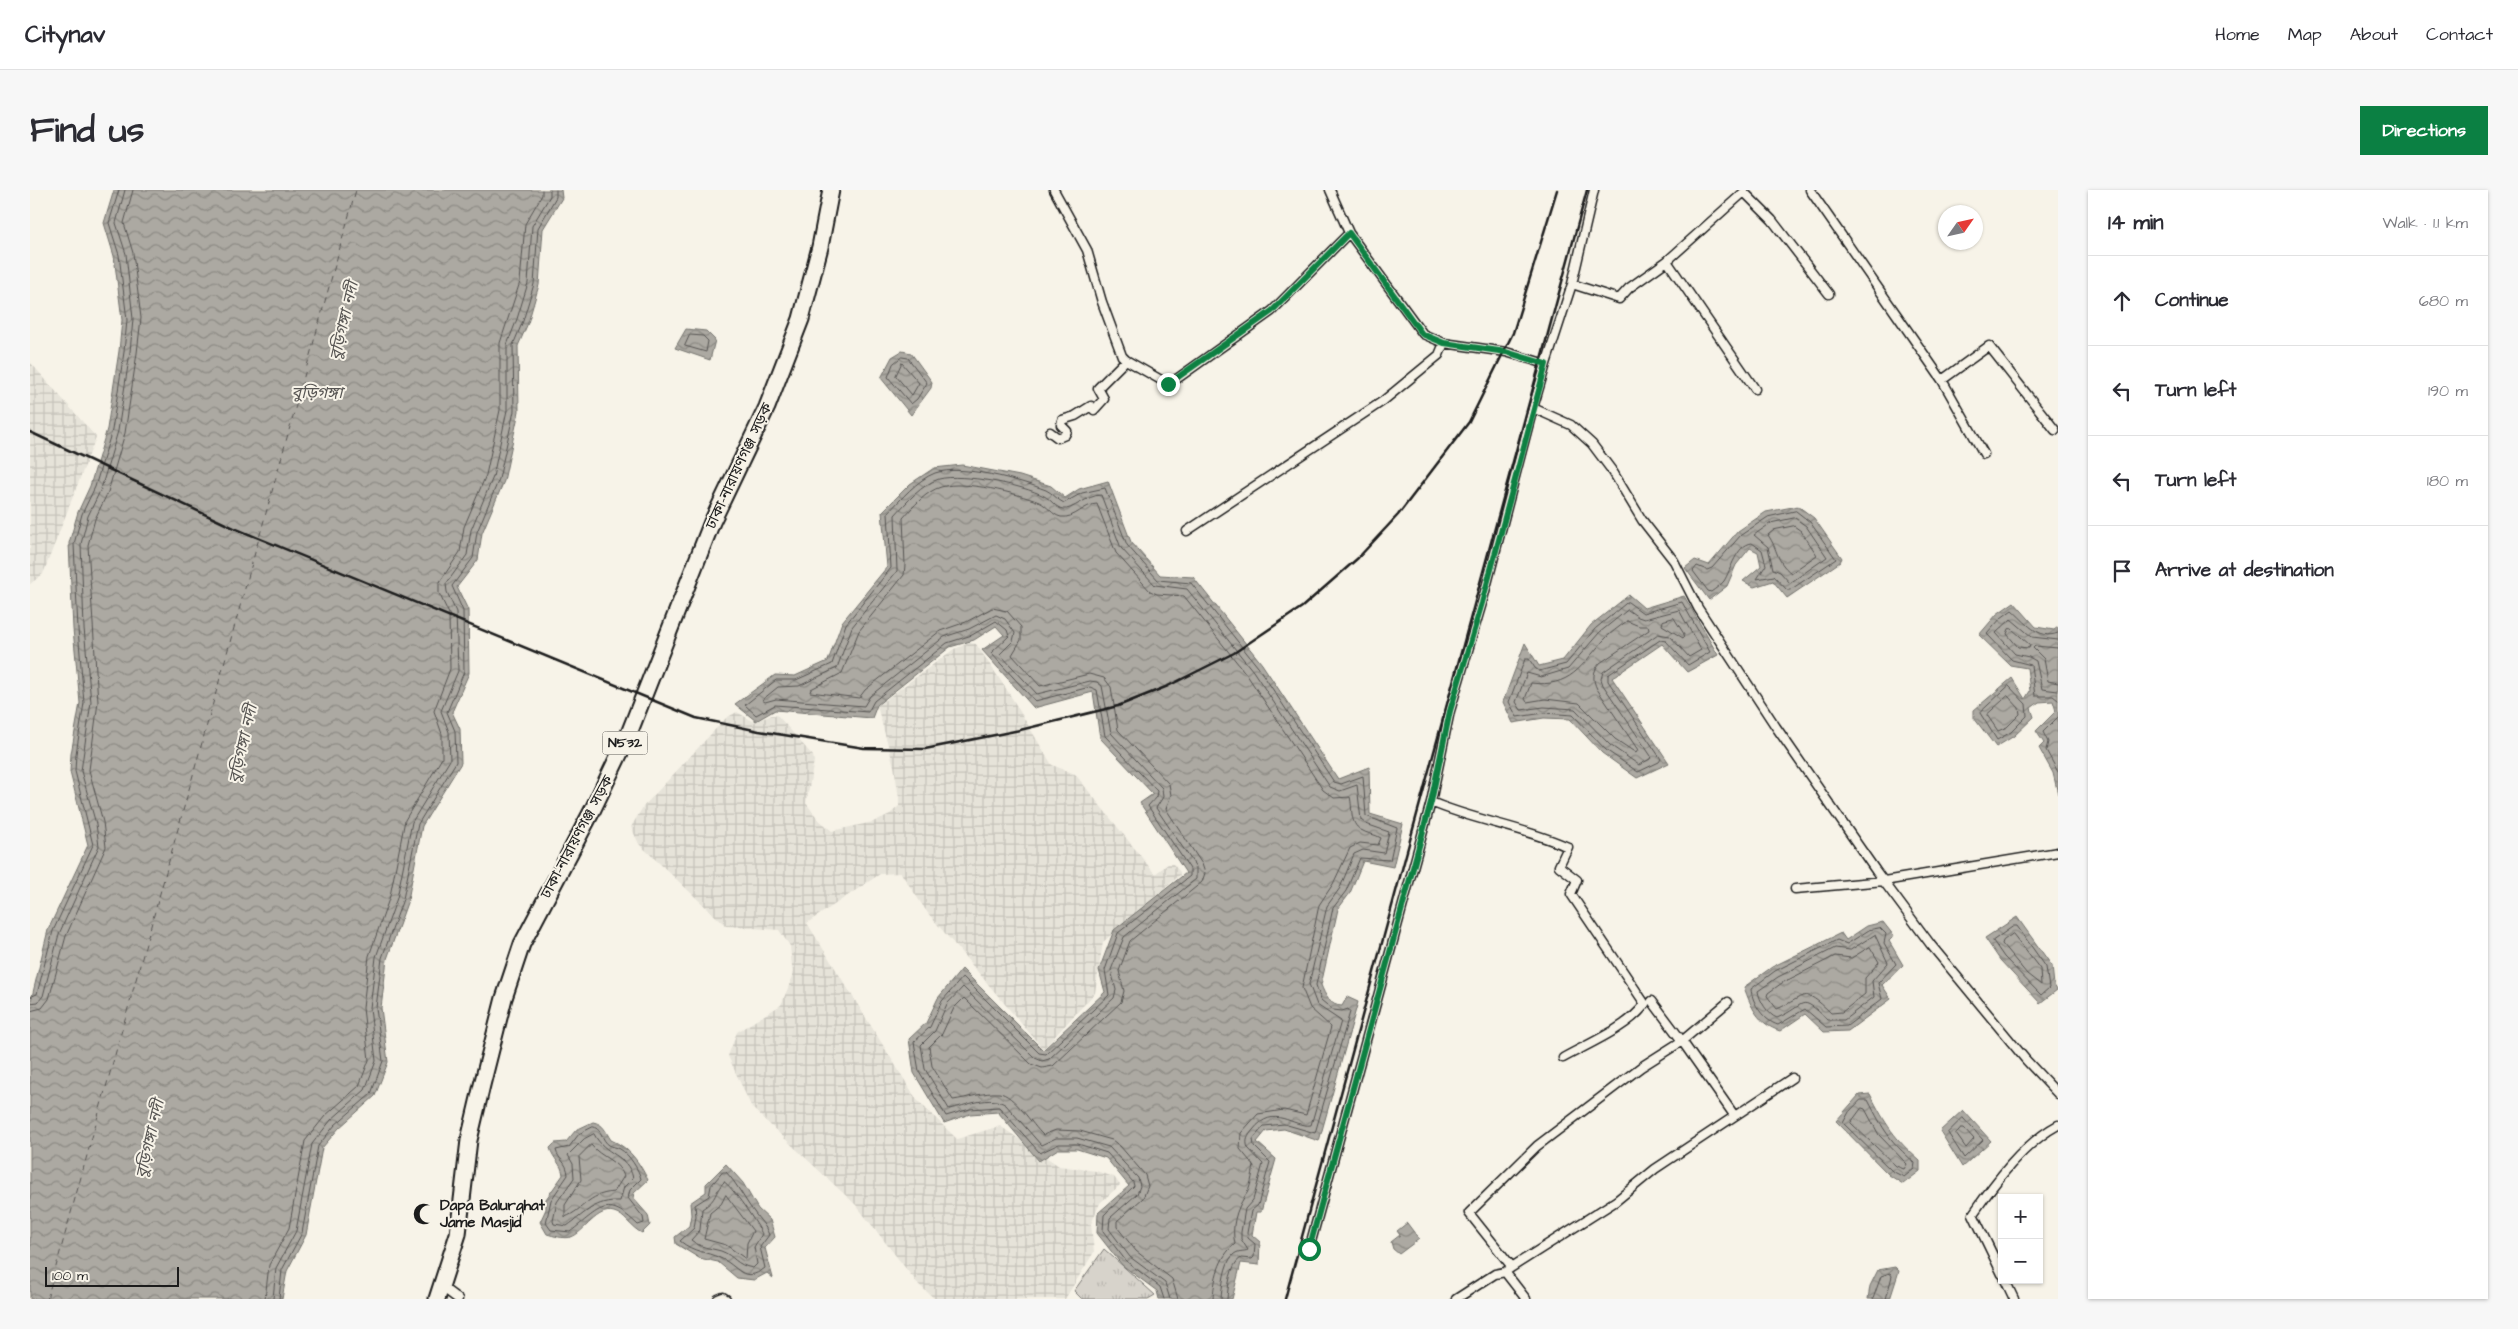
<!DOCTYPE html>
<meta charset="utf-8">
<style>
:root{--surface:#fff;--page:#f7f7f7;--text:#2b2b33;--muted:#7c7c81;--line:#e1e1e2;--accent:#0b8043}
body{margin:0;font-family:"Architects Daughter","Noto Sans Bengali",sans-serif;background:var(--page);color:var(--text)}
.controls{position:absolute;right:15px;bottom:15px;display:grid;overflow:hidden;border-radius:0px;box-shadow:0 1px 4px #0004}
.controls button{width:45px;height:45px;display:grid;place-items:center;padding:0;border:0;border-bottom:1px solid var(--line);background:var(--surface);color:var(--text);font:25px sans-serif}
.compass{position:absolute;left:1908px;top:15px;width:45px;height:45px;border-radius:50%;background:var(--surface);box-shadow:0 1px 4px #0004;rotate:56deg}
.scale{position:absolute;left:15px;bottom:12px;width:134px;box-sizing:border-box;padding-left:5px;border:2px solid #1c1c1c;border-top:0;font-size:14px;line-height:18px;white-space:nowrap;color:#1c1c1c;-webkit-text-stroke:4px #f7f3e8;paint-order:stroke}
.stop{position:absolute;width:15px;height:15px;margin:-11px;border:4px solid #0b8043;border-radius:50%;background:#fff}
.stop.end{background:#0b8043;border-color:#fff;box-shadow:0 1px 5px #0008}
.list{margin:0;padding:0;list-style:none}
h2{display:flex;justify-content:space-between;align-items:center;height:65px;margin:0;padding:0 20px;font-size:21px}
h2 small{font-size:16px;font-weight:400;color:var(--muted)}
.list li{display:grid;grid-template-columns:32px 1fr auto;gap:15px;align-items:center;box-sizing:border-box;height:90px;padding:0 20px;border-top:1px solid var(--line)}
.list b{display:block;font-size:19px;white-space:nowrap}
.list em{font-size:16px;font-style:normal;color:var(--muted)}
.icon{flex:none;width:28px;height:28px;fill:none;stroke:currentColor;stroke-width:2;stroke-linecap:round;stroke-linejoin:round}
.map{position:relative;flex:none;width:2028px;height:1109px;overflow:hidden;border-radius:0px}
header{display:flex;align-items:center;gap:30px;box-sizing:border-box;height:70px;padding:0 25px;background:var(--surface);border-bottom:1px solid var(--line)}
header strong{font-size:24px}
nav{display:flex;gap:28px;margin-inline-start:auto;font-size:18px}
.intro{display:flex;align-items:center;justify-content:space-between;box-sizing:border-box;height:120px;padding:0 30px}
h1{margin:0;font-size:35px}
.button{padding:12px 22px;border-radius:0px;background:var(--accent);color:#fff;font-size:18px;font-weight:700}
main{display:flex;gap:30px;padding:0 30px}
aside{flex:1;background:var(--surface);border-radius:0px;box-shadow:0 1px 4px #0004}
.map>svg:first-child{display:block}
</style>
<header>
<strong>Citynav</strong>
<nav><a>Home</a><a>Map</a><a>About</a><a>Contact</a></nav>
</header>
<div class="intro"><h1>Find us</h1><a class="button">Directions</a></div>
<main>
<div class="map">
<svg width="2028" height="1109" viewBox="0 0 2028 1109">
<defs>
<pattern id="industrial-grid" width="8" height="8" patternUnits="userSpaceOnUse" patternTransform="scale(1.25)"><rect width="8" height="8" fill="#e6e3d9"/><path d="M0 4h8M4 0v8" fill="none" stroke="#c5c2ba"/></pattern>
<pattern id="park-tufts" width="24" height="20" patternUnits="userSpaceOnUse" patternTransform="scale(1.25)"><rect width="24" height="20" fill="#d7d3cb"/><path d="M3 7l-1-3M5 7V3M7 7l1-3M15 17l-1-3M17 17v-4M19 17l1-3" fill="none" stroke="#b8b5ae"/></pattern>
<pattern id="water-waves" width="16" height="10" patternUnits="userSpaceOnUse" patternTransform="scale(1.25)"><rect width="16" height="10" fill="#aca9a2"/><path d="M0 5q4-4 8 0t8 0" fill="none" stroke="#8b8983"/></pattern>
</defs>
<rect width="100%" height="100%" fill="#f7f3e8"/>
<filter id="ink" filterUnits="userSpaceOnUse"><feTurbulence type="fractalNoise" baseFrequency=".02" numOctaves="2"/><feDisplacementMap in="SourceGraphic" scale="10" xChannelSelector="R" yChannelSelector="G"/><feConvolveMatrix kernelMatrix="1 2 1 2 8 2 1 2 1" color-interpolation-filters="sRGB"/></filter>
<g filter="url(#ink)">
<path fill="url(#industrial-grid)" d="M0,172L66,247L13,384L0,394Z
M940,453L946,454L977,500L1022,575L1045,584L1125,684L1138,674H1143L1150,682V685L1073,752L1065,803L1013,859L897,722L871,683L850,684L777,733L887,910L927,949L970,936L1029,976L1066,981L1084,987L1090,995L1070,1013L1061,1034L1064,1062L1035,1109H905L888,1094L826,1015L722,918L698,866L707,842L751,815L763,786L760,756L749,740L696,736L609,654L601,637L613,617L696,528L707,522L724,532L742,525L748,526L783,566L784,571L776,613L788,629L802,641L843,632L860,624L869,616V608L864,576L847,516L924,459Z"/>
<path fill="url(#park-tufts)" stroke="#7a7874" d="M1074,1059L1125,1105L1118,1109H1052L1044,1101Z"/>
<path fill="url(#water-waves)" stroke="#72716c" d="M84,0H531L532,8L513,39L509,95L498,133L488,156L489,221L474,291L452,343L448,370L427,397L438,420L439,483L422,522L430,539L431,573L392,636L378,710L357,769L351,818L358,872L345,906L309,938L292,958L276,1045L257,1081L252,1109H0V815L18,740L58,655L40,582L41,564L50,513L43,439L39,353L48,322L60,296L77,239L89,161L92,130L84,66L74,33Z
M656,139L676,141L685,150L680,170L645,158Z
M872,161L881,163L902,192L901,198L881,225L851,188L862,167Z
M932,275L990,286L1021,296L1035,308L1049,299L1078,291L1101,352L1130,385L1163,387L1232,474L1308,589L1339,577L1340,624L1373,634L1363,677L1333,671L1320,703L1308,719L1291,795C1295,805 1300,816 1312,816L1317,807L1328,812L1289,951L1254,939L1236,941L1227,952L1246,969L1231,1022H1226L1222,1045L1230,1052L1229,1075L1211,1073L1202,1109H1129L1127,1101L1092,1075L1067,1043L1068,1023L1099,996L1076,968L1047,959H1028L1009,971L968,922L940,924L914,933L884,883L879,849L896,833L908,808L932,779L1013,860L1075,802L1069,780L1084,740L1156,683L1110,613L1123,604L1070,548L1063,502L1004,518L952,460L974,445L966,436L944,450L920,457L847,515L842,528L745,520L726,531L705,514L745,485L765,486L798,471L812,432L857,377L852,322L880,294L904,278Z
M1768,316L1784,328L1812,368L1810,372L1757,408L1743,391L1724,397L1713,391L1731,376L1728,362L1720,358L1706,375L1697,396L1679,410L1655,378L1665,370L1679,375L1708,341L1736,322Z
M1599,405L1614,418L1654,406L1688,465L1657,482L1632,454L1582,488L1639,573L1607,588L1572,563L1540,529L1514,528L1483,533L1473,512L1495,453L1509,476L1533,470L1561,435Z
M1984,412L2006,437L2024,440L2028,437V604L2023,583L2009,558L2014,553L2006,541L2026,521L2023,511L2009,512L2001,518L2004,527L1984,546L1966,557L1944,528V520L1982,488L1995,509L2000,501L1997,478L1980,475L1949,445L1967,424Z
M1987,727L2022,776L2024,795L2027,800L2010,813L1970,770L1955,748Z
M1853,732L1864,746L1859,751L1873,775L1852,795L1861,809L1818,841L1794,842L1775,824L1750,841C1728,834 1721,817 1714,797L1742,777L1811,743L1816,750L1837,736Z
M1840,904C1856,935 1864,948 1890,971V981L1873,994L1859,985L1806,931L1829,905Z
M1933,920L1961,951L1932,977L1910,941Z
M563,932C574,934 575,941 581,950C600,958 609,972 618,990L604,1003L603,1008L618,1025L620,1035L612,1043C601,1038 595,1025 584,1022C567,1017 554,1043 541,1047C533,1049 524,1046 517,1044L510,1032L516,1019V1009L533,985C532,974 523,969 520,958L525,953L536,952L546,940Z
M696,974L713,993L728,1019L740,1030L745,1047L735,1058L743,1088L737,1083L724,1090L707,1088L688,1072L669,1068L646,1054L645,1047L659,1036L661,1025L660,1013L676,1002V994Z
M1377,1033L1389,1049L1369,1064L1363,1059L1361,1052L1370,1045L1367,1041Z
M1865,1077L1869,1081L1860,1109H1838L1840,1096L1848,1080Z"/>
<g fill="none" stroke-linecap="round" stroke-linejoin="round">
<path stroke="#565452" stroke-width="1" d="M660,145L673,146L678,151L676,162L655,156Z
M872,167L878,168L897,193L887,209L881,214L858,187L863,174Z
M872,173L889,193L882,205L866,186Z
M1766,321L1780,332L1806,369L1760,400H1757L1744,386L1727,389L1736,375L1732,360L1722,353C1706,355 1701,380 1694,391C1691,395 1685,399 1681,402L1678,401L1663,381L1667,376L1677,380L1682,378L1711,345L1738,327Z
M1765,328L1776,336L1797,367L1760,393L1750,382L1743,379L1738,357L1724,345L1741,333Z
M1764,336L1771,341L1787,365L1761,383C1745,370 1749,361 1738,345L1744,340Z
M1598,412L1613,423L1652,412L1680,462L1658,475L1636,451L1630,450L1578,485V491L1631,569L1629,572L1608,582L1576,560L1543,525L1514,523L1487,527L1479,512L1495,469H1499L1505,478L1509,481L1536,474L1565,439Z
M1598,420L1608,427L1614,429L1649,420L1671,460L1659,467L1640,446L1628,444L1573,482L1571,489L1573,495L1621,566L1620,569L1609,575L1580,555L1545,519L1514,517L1491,520L1486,512L1497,483L1511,487L1538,479L1569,443Z
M1644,428L1654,444L1653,448L1632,435L1633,431Z
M1597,431L1609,436H1618L1619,440L1570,473C1563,481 1562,489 1567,499L1608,560L1606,563L1585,549L1549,513L1515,509L1497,512L1495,509L1501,493C1540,498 1551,476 1573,451C1580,443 1589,437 1597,431Z
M1982,439L2000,455L1999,458L1988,457L1977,444L1979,439Z
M2028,443C2008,451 1995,431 1982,420L1971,428L1957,444L1982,470L2001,475L2005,506H2023L2028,510
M2028,450L2002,447L1981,429L1966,443L1985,464L1999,467L2006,471L2012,499L2028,501
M2028,458L2005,456L2003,458L2014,469L2018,491L2028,493
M1979,496L1996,514L1997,526L1981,542L1967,550L1950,523Z
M1978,506L1989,518L1990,524L1977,537L1968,541L1957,525Z
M2028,527L2013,542L2018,552L2016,560L2028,582
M1984,736H1987L2016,777L2019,798L2011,805L1974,767L1963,751Z
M1850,738L1856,744L1854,753L1866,774L1848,793L1852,809L1817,836L1796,837L1775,819L1748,835C1734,831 1722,813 1721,799L1745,781L1807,750L1817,754L1839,740Z
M1983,744L2010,779L2011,795L1997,784L1972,754L1973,751Z
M1845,745L1858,773L1842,791L1844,807L1814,830H1798C1768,802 1778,815 1747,828C1738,825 1729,810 1728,801L1748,787L1805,758L1820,760Z
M1840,757L1849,772L1835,788V804L1812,822L1801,823C1772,795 1777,806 1747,819L1737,806L1738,803L1752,793L1805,766L1821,768Z
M0,807L7,804L23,741L63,655L45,581L46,564L54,513L48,439L44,354L52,324L65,297L82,240L94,162L97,130L89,65L79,33L89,0
M0,813L8,812L13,806L29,744L69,656L66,634L51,581L61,512L54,438L51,354L58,326L71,299L88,241L100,162L103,129L96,64L86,33L95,0
M0,821L12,818L19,809L36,746L76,657L73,632L59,580L68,512L58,355L65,329L78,302L95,243L107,163L111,128L103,63L94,33L103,0
M1831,910H1838C1854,941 1859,950 1885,973L1884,979L1874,987L1862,981L1813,933L1819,922Z
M1832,918L1835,919L1849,945L1877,974L1874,979L1866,976L1821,933Z
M1933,928L1953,950L1934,968L1918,943Z
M563,937C573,939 571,950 579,955C582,957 587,957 590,959C599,964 609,980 611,989L600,1000L598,1008L613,1027L614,1033L608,1035C576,1004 570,1019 540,1042L521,1040L516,1033L521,1010L538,985C537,971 528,970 526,960L539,957L549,944Z
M1931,938H1934L1944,949L1936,958L1926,944Z
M564,944C575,966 597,963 603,988L594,997L590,1011C565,1010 557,1022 537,1036L524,1034L523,1031L527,1012L544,988L543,974L538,965L554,949Z
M561,955C571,968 588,970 594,986L584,1002C557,1004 554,1020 535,1027V1015L551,990L549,967Z
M693,982H696C708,995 714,1009 724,1022C730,1031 735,1034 739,1045L730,1057L735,1078C713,1095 708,1075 690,1068C675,1061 665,1063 650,1051L664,1038L666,1026L665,1015L679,1006L681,996Z
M694,992C700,993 730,1038 732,1044L724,1057L727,1074L723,1078C705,1075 705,1066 691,1061C680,1058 671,1058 661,1050L670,1040L672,1019C689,1008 683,1003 694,992Z
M696,1005L723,1041L717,1053L716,1069L696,1055L674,1049L680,1023L691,1014Z
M235,1109L239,1075L259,1038L275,951L295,926L329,896L339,870L333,818L339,766L360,706L375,630L412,568V544L404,521L420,479L419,424L409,403V393L430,362L434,337L456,285L470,220V153L490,92L495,34L512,5V0
M243,1109L246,1078L266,1041L282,954L301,930L335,900L346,871L340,818L346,767L367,708L382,632L420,570L419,542L411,521L428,481L426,422L417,402L416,394L437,365L441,340L463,287L477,220V155L487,129L498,93L502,36L520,6V0
M249,1109L252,1080L272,1043L288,956L305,935L341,904L353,871L346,818L352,768L373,709L388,634L426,572L425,541L417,522L434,482L433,421L422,396L443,368L447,342L469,289L484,221L483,155L493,131L504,94L508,38L526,7V0
M1134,1109L1130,1097L1096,1071L1073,1041L1074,1025L1104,996L1103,992L1077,963L1048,954H1029L1010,963L969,917L940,919L916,926L889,881L884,852L900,837L912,811L933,787L1009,863L1016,864L1079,805L1075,780L1088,743L1160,686V679L1118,616L1126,607L1127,601L1075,546L1067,500L1060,497L1005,511L961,463L979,446L977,440L966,431L942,445L917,453L844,511L838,522L745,515L726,525L715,515L746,490H766L802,474L816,434L861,378L858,323C871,309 887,290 905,283C932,274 989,290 1016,300C1023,303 1027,310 1034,313L1052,303L1075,298L1097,355L1128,390L1161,393L1228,477L1304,592L1311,594L1333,586L1336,626L1367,638L1360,670L1330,668L1316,701L1303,718L1286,795L1291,810L1303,820L1312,821L1318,819L1320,822L1285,943L1254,934L1234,936L1223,949L1224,956L1240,972L1228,1015L1221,1021L1217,1043L1218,1048L1225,1054L1224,1067L1222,1069L1211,1068C1200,1074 1198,1098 1197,1109
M1140,1109L1135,1093L1100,1067L1079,1039L1080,1028L1107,1004L1110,996L1108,988L1079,957L1047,948H1026L1011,955L976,915C961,904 935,916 919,919L895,879L891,855L905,841L917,814L933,797L1005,868L1012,871L1019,869L1084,808L1086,800L1081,780L1094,747L1166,689V677L1126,618L1133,607L1132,598L1081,543L1072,496L1067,492L1060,491L1007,504L970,464L983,451L985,443L975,429L966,425L939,439L914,447L840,506L834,516L746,509L735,512L732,510L748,497L769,496L807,478L822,437L867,381L865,325C876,313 892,294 909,289C932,283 993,295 1014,306C1021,309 1025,318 1033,319C1042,321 1057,305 1071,305L1091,358L1125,395L1157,399L1223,481L1300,597L1310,601L1327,595L1331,630L1336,634L1359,642L1354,663L1333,660L1324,664L1310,698L1297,716L1279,794L1287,815L1311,831L1281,935C1263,938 1244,913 1223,940C1218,946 1215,950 1218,958L1233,974L1223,1010L1215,1019L1211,1042V1049L1218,1060C1214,1062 1208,1060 1203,1065C1194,1074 1192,1097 1191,1109
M1148,1109L1142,1089L1106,1061L1087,1037V1031L1113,1008L1118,996L1115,985L1090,956L1082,950L1050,941L1026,940L1013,945C1002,935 984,904 969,903C953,902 938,908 923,910L902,876L899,857L912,844L924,818L934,808L1001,874L1012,878L1023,876L1091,812L1094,801L1089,781L1100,751L1172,692L1175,683L1172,674L1136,619L1141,605L1139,594L1088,540L1081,497L1074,488L1059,484L1010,496L982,465L991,450V437L977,421L962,418L936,432L910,441L835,500L829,508L780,502L781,499L812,483L829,441L874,385L875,375L873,328C883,317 896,301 911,297C935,290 986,303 1009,312C1018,316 1022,325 1031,327C1045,329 1054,314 1067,314L1086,363L1120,401L1127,404L1154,406L1217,485L1293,600L1304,608L1320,607C1323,618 1319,633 1331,640C1337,644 1345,644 1351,648L1348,655L1330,653L1320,658L1303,694L1289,715L1272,798L1280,818L1301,837L1276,925L1254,920L1228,924L1211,943L1210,959L1224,976C1222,985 1221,999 1215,1006C1206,1020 1201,1037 1205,1054C1189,1067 1184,1089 1183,1109
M1843,1109L1851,1086L1860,1083L1862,1086L1856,1109"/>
<path stroke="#565452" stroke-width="1" stroke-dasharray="6 5" stroke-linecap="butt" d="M17,1109L326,0"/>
<g stroke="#1c1c1c" stroke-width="11">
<path id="street" d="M1024,0L1057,60L1072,112L1092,166L1096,170
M1300,0L1319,43L1393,144L1414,153L1476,162L1516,174L1503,218L1541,235L1562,254L1583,282L1612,330L1644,371L1668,418L1746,537L1846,681L1901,755L1996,870L2028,904
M1780,0L1912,190L1954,264
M1637,71L1714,2L1742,30L1799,104
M1542,94L1589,109L1599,98L1637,71L1725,199
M1516,174L1542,94L1564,0
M1912,190L1959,156L2025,240
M1020,242L1028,248L1035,245L1037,241L1031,235L1032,230L1045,226L1061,216L1064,220L1074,209L1068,198L1096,170L1138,194L1148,188L1242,121L1319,43
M1157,341L1353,211L1409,165L1414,153
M1401,612C1445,631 1494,637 1538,657L1529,676L1547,690L1541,704L1615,814C1599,837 1558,854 1533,868
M1765,699L1854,691L2028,662
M1622,811L1652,851L1698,812
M1279,1059L1401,612L1420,521L1452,413L1503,218
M1482,1077L1586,1011L1625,979L1762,888
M1972,1084L1943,1024C1965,992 1993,954 2028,935
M1975,1090L1984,1109
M412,1097L428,1109
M688,1109L693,1107L696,1109
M1426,1109L1465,1084L1475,1082
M1496,1109L1475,1082L1482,1077L1439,1023L1507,956L1611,877L1652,851L1704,925"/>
</g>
<g stroke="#1c1c1c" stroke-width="19">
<path id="highway" d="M407,1109L428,1044L439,950L452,895L474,808L492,754L562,621L598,546L682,332L737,217L771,129L790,57L801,0"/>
</g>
<use href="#street" stroke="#f7f3e8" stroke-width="8"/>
<use href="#highway" stroke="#f7f3e8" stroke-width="15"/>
<path stroke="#1c1c1c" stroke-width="2.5" d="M0,242L204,338L666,528L729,541L834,558L895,559L990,540L1088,516L1138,496L1204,463L1272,417L1328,368L1368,325L1439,232L1483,143L1527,0
M1255,1109L1557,0"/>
</g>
</g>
<g fill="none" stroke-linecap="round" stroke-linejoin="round" filter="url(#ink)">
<path stroke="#0b8043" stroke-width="6" d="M1138,194L1242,121L1319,43L1392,144L1414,153L1476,162L1516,174L1452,413L1420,521L1401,612L1279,1059"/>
</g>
<defs>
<g id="mosque-bare" transform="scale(1.725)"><path d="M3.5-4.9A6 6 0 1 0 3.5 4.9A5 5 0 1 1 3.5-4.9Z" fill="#1c1c1c" stroke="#f7f3e8" stroke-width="2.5" paint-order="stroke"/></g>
</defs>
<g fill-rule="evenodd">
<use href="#mosque-bare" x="394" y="1024"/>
</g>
<g text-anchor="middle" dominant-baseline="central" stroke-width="4" stroke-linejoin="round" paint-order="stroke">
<rect fill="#f7f3e8" stroke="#5e5c59" stroke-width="1" x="572.5" y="541.5" width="45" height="23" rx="4"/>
<g font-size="14" font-weight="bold" fill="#1c1c1c">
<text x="595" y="553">N532</text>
</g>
<g font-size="15" fill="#1c1c1c" stroke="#f7f3e8">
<text transform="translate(709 276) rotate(-65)">ঢাকা-নারায়ণগঞ্জ সড়ক</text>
<text transform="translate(547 647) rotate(-62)">ঢাকা-নারায়ণগঞ্জ সড়ক</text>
</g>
<g font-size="15" font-weight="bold" fill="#1c1c1c" stroke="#f7f3e8" text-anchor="start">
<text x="410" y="1015">Dapa Balurghat<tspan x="410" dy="17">Jame Masjid</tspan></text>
</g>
<g font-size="16" font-style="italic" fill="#565452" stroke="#f7f3e8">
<text transform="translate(314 131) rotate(-77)">বুড়িগঙ্গা নদী</text>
<text x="287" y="203">বুড়িগঙ্গা</text>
<text transform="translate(213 554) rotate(-77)">বুড়িগঙ্গা নদী</text>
<text transform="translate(120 949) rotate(-77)">বুড়িগঙ্গা নদী</text>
</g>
</g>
</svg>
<div class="controls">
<button>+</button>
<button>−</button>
</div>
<svg class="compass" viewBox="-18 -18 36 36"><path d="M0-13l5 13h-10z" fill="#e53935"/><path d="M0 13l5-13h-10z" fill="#7c7c81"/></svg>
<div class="scale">100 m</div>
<div class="stop" style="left:1279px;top:1059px"></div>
<div class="stop end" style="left:1138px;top:194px"></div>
</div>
<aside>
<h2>14 min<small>Walk · 1.1 km</small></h2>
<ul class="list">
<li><svg class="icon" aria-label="ahead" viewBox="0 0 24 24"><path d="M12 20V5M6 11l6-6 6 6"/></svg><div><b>Continue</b></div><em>680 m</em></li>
<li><svg class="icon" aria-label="left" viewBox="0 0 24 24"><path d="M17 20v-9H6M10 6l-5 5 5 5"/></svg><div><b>Turn left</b></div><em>190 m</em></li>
<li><svg class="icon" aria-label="left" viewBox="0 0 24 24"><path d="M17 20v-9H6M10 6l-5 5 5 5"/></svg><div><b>Turn left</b></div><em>180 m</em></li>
<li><svg class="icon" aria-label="arrive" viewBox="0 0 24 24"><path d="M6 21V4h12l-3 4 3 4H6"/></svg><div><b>Arrive at destination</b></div></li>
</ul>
</aside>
</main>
